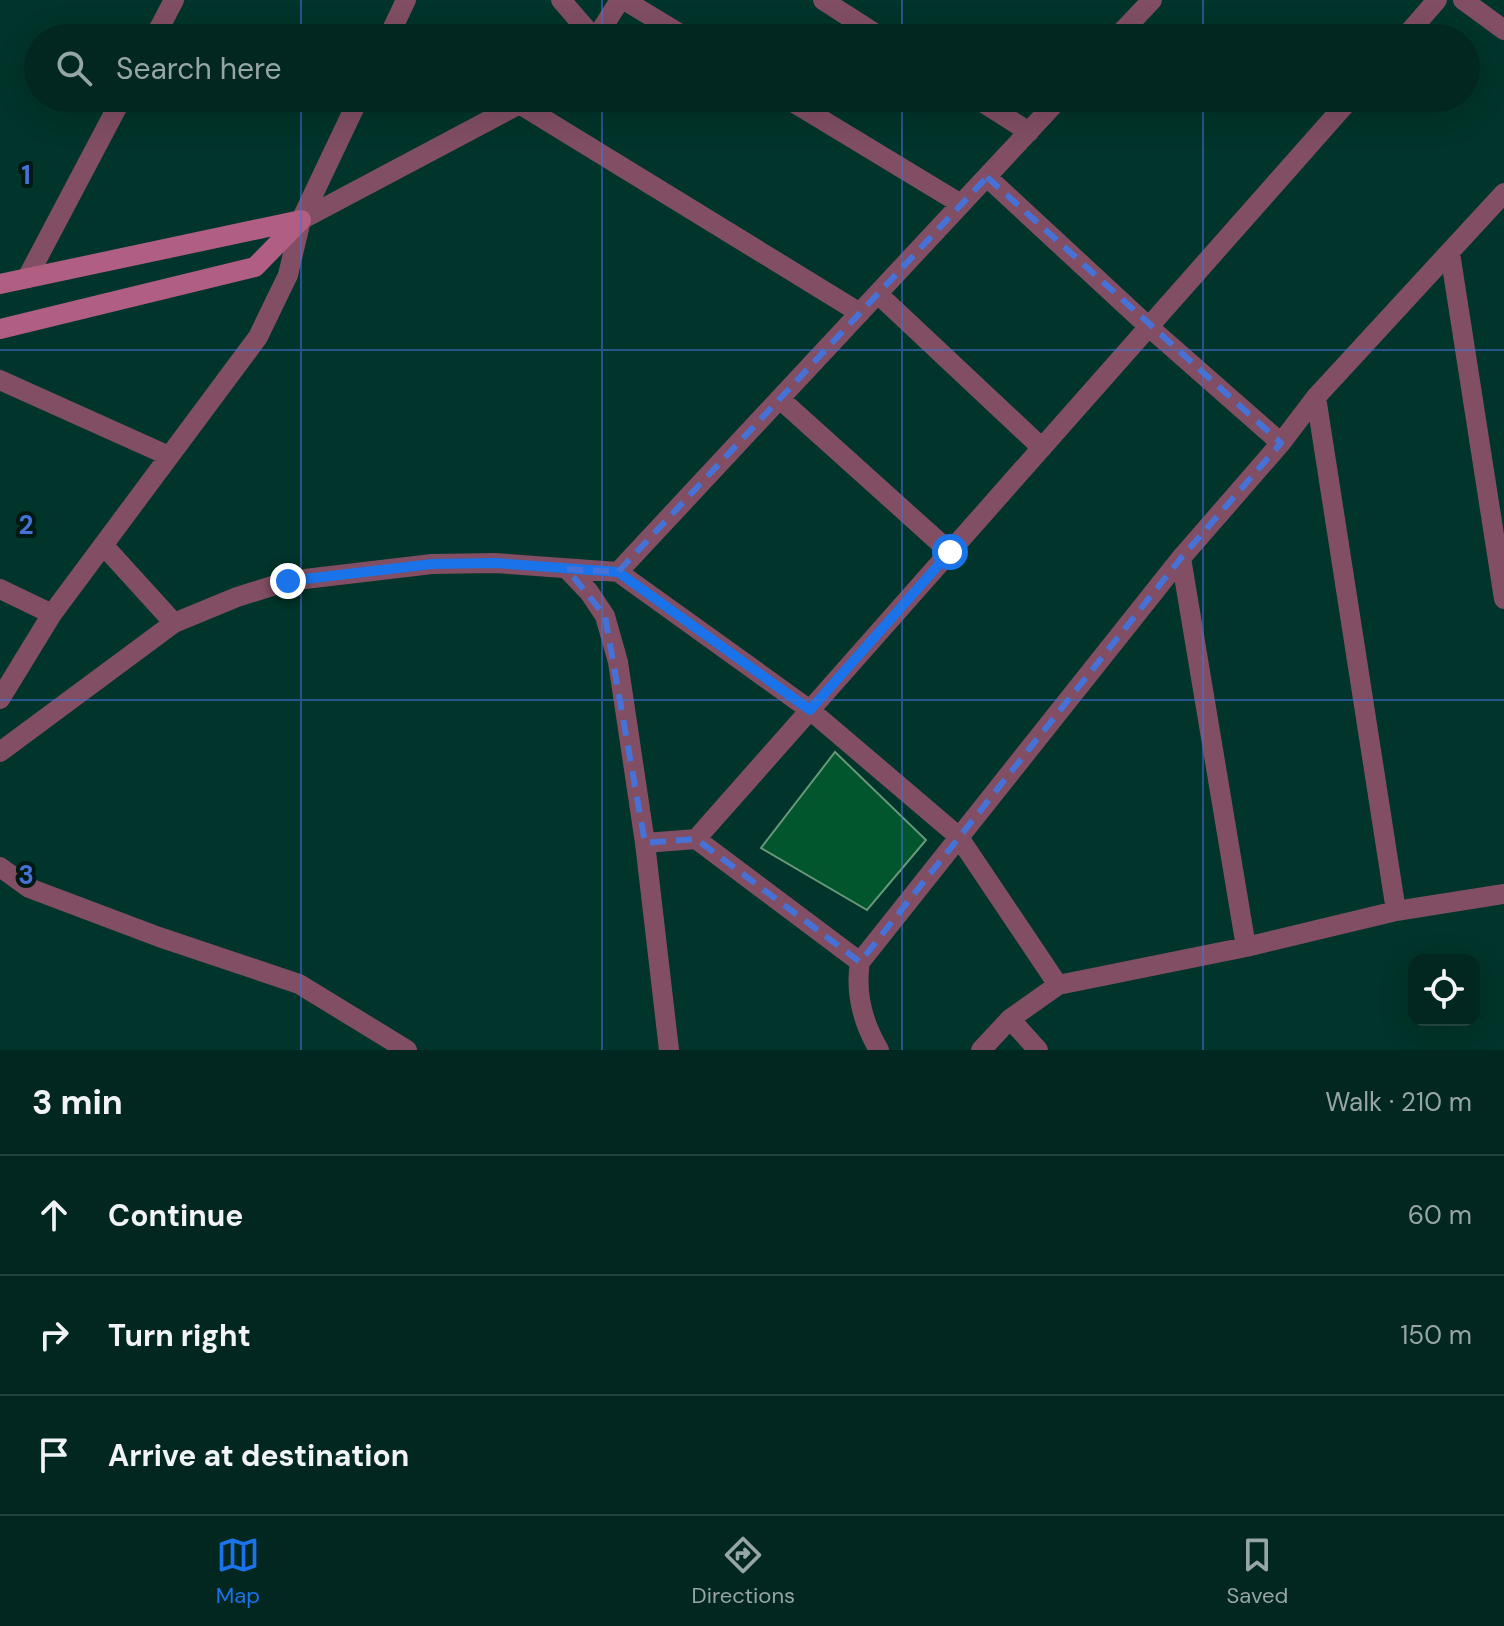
<!DOCTYPE html>
<meta charset="utf-8">
<style>
:root{--surface:#012720;--page:#0b2f29;--text:#f1f3f6;--muted:#96a5a5;--line:#23443e;--accent:#1a73e8}
body{margin:0;font-family:"DM Sans",sans-serif;background:var(--page);color:var(--text)}
.controls{position:absolute;right:24px;bottom:24px;display:grid;overflow:hidden;border-radius:16px;box-shadow:0 8px 32px #0002}
.controls button{width:72px;height:72px;display:grid;place-items:center;padding:0;border:0;border-bottom:2px solid var(--line);background:var(--surface);color:var(--text);font:40px sans-serif}
.stop{position:absolute;width:24px;height:24px;margin:-18px;border:6px solid #1a73e8;border-radius:50%;background:#fff}
.stop.end{background:#1a73e8;border-color:#fff;box-shadow:0 2px 8px #0008}
.list{margin:0;padding:0;list-style:none}
h2{display:flex;justify-content:space-between;align-items:center;height:104px;margin:0;padding:0 32px;font-size:34px}
h2 small{font-size:26px;font-weight:400;color:var(--muted)}
.list li{display:grid;grid-template-columns:52px 1fr auto;gap:24px;align-items:center;box-sizing:border-box;height:120px;padding:0 32px;border-top:2px solid var(--line)}
.list b{display:block;font-size:30px;white-space:nowrap}
.list em{font-size:26px;font-style:normal;color:var(--muted)}
.icon{flex:none;width:44px;height:44px;fill:none;stroke:currentColor;stroke-width:2;stroke-linecap:round;stroke-linejoin:round}
.map{position:relative;flex:none;width:1504px;height:1050px;overflow:hidden}
.search{position:absolute;background:var(--surface);box-shadow:0 8px 32px #0002;left:24px;right:24px;top:24px;height:88px;display:flex;align-items:center;gap:20px;box-sizing:border-box;padding:0 28px;border-radius:44px;color:var(--muted);font-size:30px}
.sheet{height:464px;background:var(--surface)}
nav{display:flex;justify-content:space-around;align-items:center;box-sizing:border-box;height:112px;border-top:2px solid var(--line);background:var(--surface);font-size:22px;color:var(--muted)}
nav a{display:grid;justify-items:center;gap:4px}
nav .on{color:var(--accent)}
.map>svg:first-child{display:block}
</style>
<div class="map">
<svg width="1504" height="1050" viewBox="0 0 1504 1050">
<rect width="100%" height="100%" fill="#01342a"/>
<path fill="#02562d" stroke="#699778" stroke-width="2" d="M835,752L926,840L867,910L761,848Z"/>
<g fill="none" stroke-linecap="round" stroke-linejoin="round">
<path stroke="#814e63" stroke-width="20" d="M561,0L594,38
M624,0L687,38
M823,0L882,38
M1463,0L1504,30
M154,38L174,0
M388,38L406,0
M1116,38L1152,0
M1404,38L1437,0
M786,98L961,204
M976,98L1029,132
M521,105L860,313
M987,177L1149,327L1281,443
M1450,253L1504,599
M27,278L122,98
M878,294L1042,448
M0,380L169,456
M1316,397L1396,911
M780,399L950,552
M105,547L174,623
M1181,558L1246,947
M567,569L589,592L605,616L618,662L645,843L669,1050
M618,572L1060,98
M0,589L52,614
M0,699L52,614L258,337L288,275L301,220L359,98
M0,752L174,623L237,597L288,581L432,564L495,563L618,572L810,710L958,836L1058,985
M696,839L1351,98
M645,843L696,839L860,962
M0,867L29,888L159,937L299,984L407,1050
M1010,1019L1038,1050
M879,1050C863,1023 855,993 860,962L1181,558L1281,443L1316,397L1504,193
M981,1050L1010,1019L1058,985L1246,947L1396,911L1504,894"/>
<path stroke="#814e63" stroke-width="20" d="M596,38L620,0
M301,220L531,98"/>
<path stroke="#b05f82" stroke-width="20" d="M0,284L301,220
M0,329L255,267L301,220"/>
</g>
<g fill="none" stroke-linecap="round" stroke-linejoin="round">
<path stroke="#1a73e8" stroke-width="10" d="M288,581L432,564L495,563L618,572L810,710L950,552"/>
</g>
<path fill="none" stroke="#4672d7" stroke-width="6" stroke-dasharray="16 10" stroke-linejoin="round" d="M987,177L1281,443L1181,558L860,962L696,839L645,843L605,616L567,569L618,572Z"/>
<path fill="none" stroke="#4672d7" stroke-width="2" stroke-opacity="0.55" d="M301,0V38M602,0V38M902,0V38M1203,0V38M301,98V1050M602,98V1050M902,98V1050M1203,98V1050M0,350H1504M0,700H1504"/>
<g font-size="26" text-anchor="middle" font-weight="bold" fill="#4672d7" stroke="#011913" stroke-width="8" stroke-linejoin="round" paint-order="stroke">
<text x="26" y="184">1</text>
<text x="26" y="534">2</text>
<text x="26" y="884">3</text>
</g>
</svg>
<div class="controls">
<button><svg class="icon" aria-label="locate" viewBox="0 0 24 24"><circle cx="12" cy="12" r="6"/><path d="M12 2v4M12 18v4M2 12h4M18 12h4"/></svg></button>
</div>
<div class="stop" style="left:950px;top:552px"></div>
<div class="stop end" style="left:288px;top:581px"></div>
<div class="search"><svg class="icon" aria-label="search" viewBox="0 0 24 24"><circle cx="10" cy="10" r="6"/><path d="M15 15l6 6"/></svg>Search here</div>
</div>
<section class="sheet">
<h2>3 min<small>Walk · 210 m</small></h2>
<ul class="list">
<li><svg class="icon" aria-label="ahead" viewBox="0 0 24 24"><path d="M12 20V5M6 11l6-6 6 6"/></svg><div><b>Continue</b></div><em>60 m</em></li>
<li><svg class="icon" aria-label="right" viewBox="0 0 24 24"><path d="M7 20v-9h11M14 6l5 5-5 5"/></svg><div><b>Turn right</b></div><em>150 m</em></li>
<li><svg class="icon" aria-label="arrive" viewBox="0 0 24 24"><path d="M6 21V4h12l-3 4 3 4H6"/></svg><div><b>Arrive at destination</b></div></li>
</ul>
</section>
<nav>
<a class="on"><svg class="icon" aria-label="map" viewBox="0 0 24 24"><path d="M3 6l6-2 6 2 6-2v14l-6 2-6-2-6 2zM9 4v14M15 6v14"/></svg>Map</a>
<a><svg class="icon" aria-label="directions" viewBox="0 0 24 24"><path d="M12 3l9 9-9 9-9-9zM9 14v-3h6M13 9l2 2-2 2"/></svg>Directions</a>
<a><svg class="icon" aria-label="saved" viewBox="0 0 24 24"><path d="M7 4h10v16l-5-4-5 4z"/></svg>Saved</a>
</nav>
